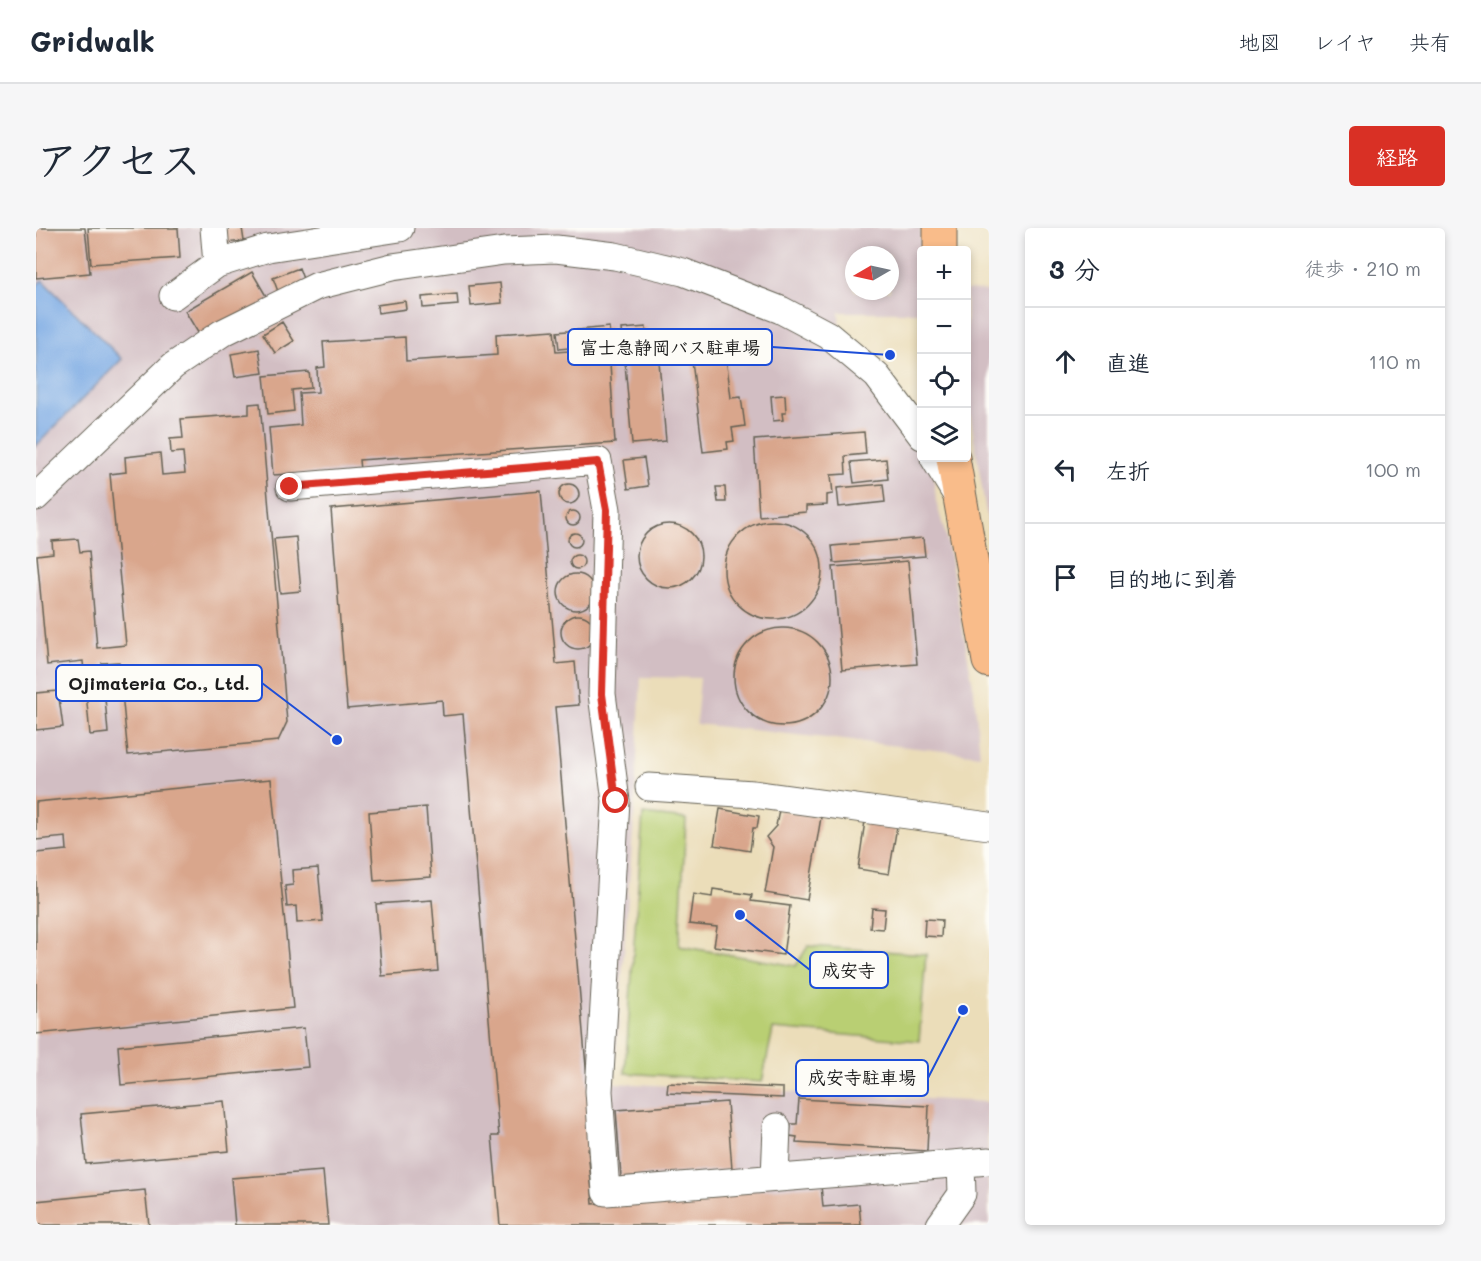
<!DOCTYPE html>
<html lang="ja">
<meta charset="utf-8">
<style>
:root{--surface:#fff;--page:#f6f6f7;--text:#1f2937;--muted:#747a83;--line:#e0e1e3;--accent:#d93025}
body{margin:0;font-family:Mali,"Klee One",sans-serif;background:var(--page);color:var(--text)}
.controls{position:absolute;right:18px;top:18px;display:grid;overflow:hidden;border-radius:6px;box-shadow:0 3px 9px #0003}
.controls button{width:54px;height:54px;display:grid;place-items:center;padding:0;border:0;border-bottom:2px solid var(--line);background:var(--surface);color:var(--text);font:30px sans-serif}
.compass{position:absolute;left:809px;top:18px;width:54px;height:54px;border-radius:50%;background:var(--surface);box-shadow:0 3px 9px #0003;rotate:261deg}
.stop{position:absolute;width:18px;height:18px;margin:-14px;border:4px solid #d93025;border-radius:50%;background:#fff}
.stop.end{background:#d93025;border-color:#fff;box-shadow:0 2px 6px #0008}
.list{margin:0;padding:0;list-style:none}
h2{display:flex;justify-content:space-between;align-items:center;height:78px;margin:0;padding:0 24px;font-size:26px}
h2 small{font-size:20px;font-weight:400;color:var(--muted)}
.list li{display:grid;grid-template-columns:39px 1fr auto;gap:18px;align-items:center;box-sizing:border-box;height:108px;padding:0 24px;border-top:2px solid var(--line)}
.list b{display:block;font-size:22px;white-space:nowrap}
.list em{font-size:20px;font-style:normal;color:var(--muted)}
.icon{flex:none;width:33px;height:33px;fill:none;stroke:currentColor;stroke-width:2;stroke-linecap:round;stroke-linejoin:round}
.map{position:relative;flex:none;width:953px;height:997px;overflow:hidden;border-radius:6px}
header{display:flex;align-items:center;gap:36px;box-sizing:border-box;height:84px;padding:0 30px;background:var(--surface);border-bottom:2px solid var(--line)}
header strong{font-size:28px}
nav{display:flex;gap:33px;margin-inline-start:auto;font-size:21px}
.intro{display:flex;align-items:center;justify-content:space-between;box-sizing:border-box;height:144px;padding:0 36px}
h1{margin:0;font-size:42px}
.button{padding:15px 27px;border-radius:6px;background:var(--accent);color:#fff;font-size:21px;font-weight:700}
main{display:flex;gap:36px;padding:0 36px}
aside{flex:1;background:var(--surface);border-radius:6px;box-shadow:0 3px 9px #0003}
.map>svg:first-child{display:block}
</style>
<header>
<strong>Gridwalk</strong>
<nav><a>地図</a><a>レイヤ</a><a>共有</a></nav>
</header>
<div class="intro"><h1>アクセス</h1><a class="button">経路</a></div>
<main>
<div class="map">
<svg width="953" height="997" viewBox="0 0 953 997">
<rect width="100%" height="100%" fill="#fdfcf7"/>
<filter id="ink" filterUnits="userSpaceOnUse"><feTurbulence type="fractalNoise" baseFrequency=".0167" numOctaves="2"/><feDisplacementMap in="SourceGraphic" scale="12" xChannelSelector="R" yChannelSelector="G"/><feConvolveMatrix kernelMatrix="1 2 1 2 8 2 1 2 1" color-interpolation-filters="sRGB"/></filter>
<filter id="wash" filterUnits="userSpaceOnUse"><feTurbulence type="fractalNoise" baseFrequency=".008" numOctaves="4" result="noise"/><feDisplacementMap in="SourceGraphic" scale="24" xChannelSelector="R" yChannelSelector="G"/><feGaussianBlur stdDeviation="1.35" result="paint"/><feColorMatrix in="noise" values="0 0 0 0 0 0 0 0 0 0 0 0 0 0 0 0 0 1.4 0 .05"/><feComposite in="paint" operator="in"/></filter>
<g filter="url(#wash)">
<rect width="100%" height="100%" fill="#ebddb9"/>
<path fill="#d2bec3" fill-rule="evenodd" d="M0,0H885V84H803L804,112L885,201L886,230H896L900,273L911,312L938,463L944,527L660,496L664,450L605,449L598,590L578,855L951,874L953,997H0ZM818,27H854V63H818Z
M930,62L953,63V304L931,166Z"/>
<path fill="#b9cf73" stroke="#6a7648" stroke-width="1.5" d="M607,586L650,591L643,718L760,738L772,718L890,726L883,813L737,801L726,854L589,845Z"/>
<path fill="#78a8e3" stroke="#4a6280" stroke-width="1.5" d="M6,52L86,131L0,218V58Z"/>
<g id="blocks">
<path fill="#d9a68c" d="M0,0H49L54,45L0,50Z
M52,0H142L144,30L55,36Z
M188,0H206L208,13L189,15Z
M263,40L270,59L244,69L237,50Z
M216,44L233,73L167,113L149,83Z
M464,55L466,75L435,78L433,58Z
M421,66L422,77L387,80L386,69Z
M369,73L370,81L342,85L341,77Z
M246,94L258,113L239,125L227,106Z
M573,99L575,116L523,121L521,104Z
M610,99L611,112L621,111L630,213L596,216L586,101Z
M518,102L520,124L573,120L579,215L323,232L324,242L237,247L233,200L265,197L263,165L282,164L281,140L289,139L287,114L369,109L370,133L461,127L460,106Z
M223,121L227,145L199,149L195,126Z
M690,129L695,170L705,169L709,198L696,200L698,213L691,214L692,221L667,224L656,133Z
M273,144L275,160L256,162L258,183L232,186L228,148Z
M749,167L750,185H746L747,192L737,193L735,168Z
M224,175L251,494L242,513L92,527L83,434L66,435L72,505L54,507L47,433L11,437L1,327L17,325L16,313L42,311L44,324L53,323L61,420L90,417L74,246L90,244L89,229L124,225L126,247L149,245L147,224L135,225L134,211L147,210L145,191L213,186V176Z
M828,204L830,226L809,228L810,246L795,247L797,266L791,267V277L770,278V284L723,288L718,212Z
M608,230L612,258L592,261L588,232Z
M850,231L852,251L818,255L815,234Z
M523 266a10 10 0 1 1 20 0a10 10 0 1 1-20 0Z
M847,256L849,274L803,279L801,260Z
M680,259H689L690,274H682Z
M505,263L520,436L539,434L543,477L519,479L557,920L552,921L557,976L785,957L787,979L823,976L825,997H464L456,908H463L427,486L407,488L406,472L311,481L295,281Z
M530 290a7 7 0 1 1 14 0a7 7 0 1 1-14 0Z
M688 342a49 49 0 1 1 98 0a49 49 0 1 1-98 0Z
M601 328a32 32 0 1 1 64 0a32 32 0 1 1-64 0Z
M532 312a7 7 0 1 1 14 0a7 7 0 1 1-14 0Z
M260,309L265,363L244,365L238,311Z
M887,310L889,328L798,335L796,318Z
M534 334a7 7 0 1 1 14 0a7 7 0 1 1-14 0Z
M872,333L881,436L806,442L797,339Z
M522 364a18 18 0 1 1 36 0a18 18 0 1 1-36 0Z
M525 404a17 17 0 1 1 34 0a17 17 0 1 1-34 0Z
M698 449a49 49 0 1 1 98 0a49 49 0 1 1-98 0Z
M22,463L27,499L0,502V465Z
M235,551L257,780L0,806V625L31,622L30,609L0,612V574Z
M390,579L395,649L338,653L333,584Z
M684,581L723,588L721,600H717L714,623L678,617Z
M743,582L785,589L771,672L729,665L737,619L730,609L740,598Z
M829,593L861,598L853,646L822,641Z
M282,640L287,693L261,695L260,678L251,679L249,658L257,657L256,642Z
M677,661L716,667L715,673L754,678L747,727L678,718L681,699L653,696L657,666L676,669Z
M396,672L402,743L346,748L340,676Z
M836,680L849,681L847,701L834,700Z
M889,691L906,692L905,709L888,708Z
M268,800L272,839L85,857L82,818Z
M632,855L747,860V870L631,865Z
M763,871L893,878L891,923L760,915L761,909L754,908L755,896H761Z
M188,873L193,923L50,936L45,886Z
M691,874L696,941L585,949L580,882Z
M287,943L292,997H199L195,950Z
M109,962L113,997H0V973Z"/>
</g>
</g>
<g filter="url(#ink)">
<use href="#blocks" fill-opacity="0" stroke="#646053" stroke-width="1.5"/>
<g fill="none" stroke-linecap="round" stroke-linejoin="round">
<g stroke="#646053" stroke-width="29">
<path id="minor" d="M178,0L181,36
M137,68L181,36L232,20L364,0
M898,230L920,266
M254,259L562,233L571,282L566,466L580,573L563,863L570,964L953,933
M0,269L137,138L186,105L281,58L356,39L468,23L520,21L579,28L647,44L745,82L792,107L841,148L886,208
M613,559L717,566L953,598
M739,950L741,899
M904,997L926,966L925,936"/>
</g>
<g stroke="#646053" stroke-width="35">
<path id="major" d="M904,22V0
M917,230L953,433"/>
</g>
<use href="#minor" stroke="#fff" stroke-width="27"/>
<use href="#major" stroke="#f9bc8a" stroke-width="33"/>
</g>
</g>
<g fill="none" stroke-linecap="round" stroke-linejoin="round" filter="url(#ink)">
<path stroke="#d93025" stroke-width="8" d="M254,259L562,234L571,282L566,466L580,573"/>
</g>
<path fill="none" stroke="#1d4ed8" stroke-width="2" d="M854 127L736 119M301 512L226 455M704 687L774 742M927 782L892 850"/>
<g fill="#1d4ed8" stroke="#fdfcf7" stroke-width="2">
<circle cx="854" cy="127" r="6"/>
<circle cx="301" cy="512" r="6"/>
<circle cx="704" cy="687" r="6"/>
<circle cx="927" cy="782" r="6"/>
</g>
<g fill="#fdfcf7" stroke="#1d4ed8" stroke-width="2">
<rect x="532" y="101" width="204" height="36" rx="6"/>
<rect x="20" y="437" width="206" height="36" rx="6"/>
<rect x="774" y="724" width="78" height="36" rx="6"/>
<rect x="760" y="832" width="132" height="36" rx="6"/>
</g>
<g font-size="18" text-anchor="middle" font-weight="bold" fill="#1c1c1c">
<text x="634" y="126">富士急静岡バス駐車場</text>
<text x="123" y="462">Ojimateria Co., Ltd.</text>
<text x="813" y="749">成安寺</text>
<text x="826" y="856">成安寺駐車場</text>
</g>
</svg>
<div class="controls">
<button>+</button>
<button>−</button>
<button><svg class="icon" aria-label="locate" viewBox="0 0 24 24"><circle cx="12" cy="12" r="6"/><path d="M12 2v4M12 18v4M2 12h4M18 12h4"/></svg></button>
<button><svg class="icon" aria-label="layers" viewBox="0 0 24 24"><path d="M12 4l9 5-9 5-9-5zM3 14l9 5 9-5"/></svg></button>
</div>
<svg class="compass" viewBox="-18 -18 36 36"><path d="M0-13l5 13h-10z" fill="#e53935"/><path d="M0 13l5-13h-10z" fill="#747a83"/></svg>
<div class="stop" style="left:580px;top:573px"></div>
<div class="stop end" style="left:254px;top:259px"></div>
</div>
<aside>
<h2>3 分<small>徒歩 · 210 m</small></h2>
<ul class="list">
<li><svg class="icon" aria-label="ahead" viewBox="0 0 24 24"><path d="M12 20V5M6 11l6-6 6 6"/></svg><div><b>直進</b></div><em>110 m</em></li>
<li><svg class="icon" aria-label="left" viewBox="0 0 24 24"><path d="M17 20v-9H6M10 6l-5 5 5 5"/></svg><div><b>左折</b></div><em>100 m</em></li>
<li><svg class="icon" aria-label="arrive" viewBox="0 0 24 24"><path d="M6 21V4h12l-3 4 3 4H6"/></svg><div><b>目的地に到着</b></div></li>
</ul>
</aside>
</main>
